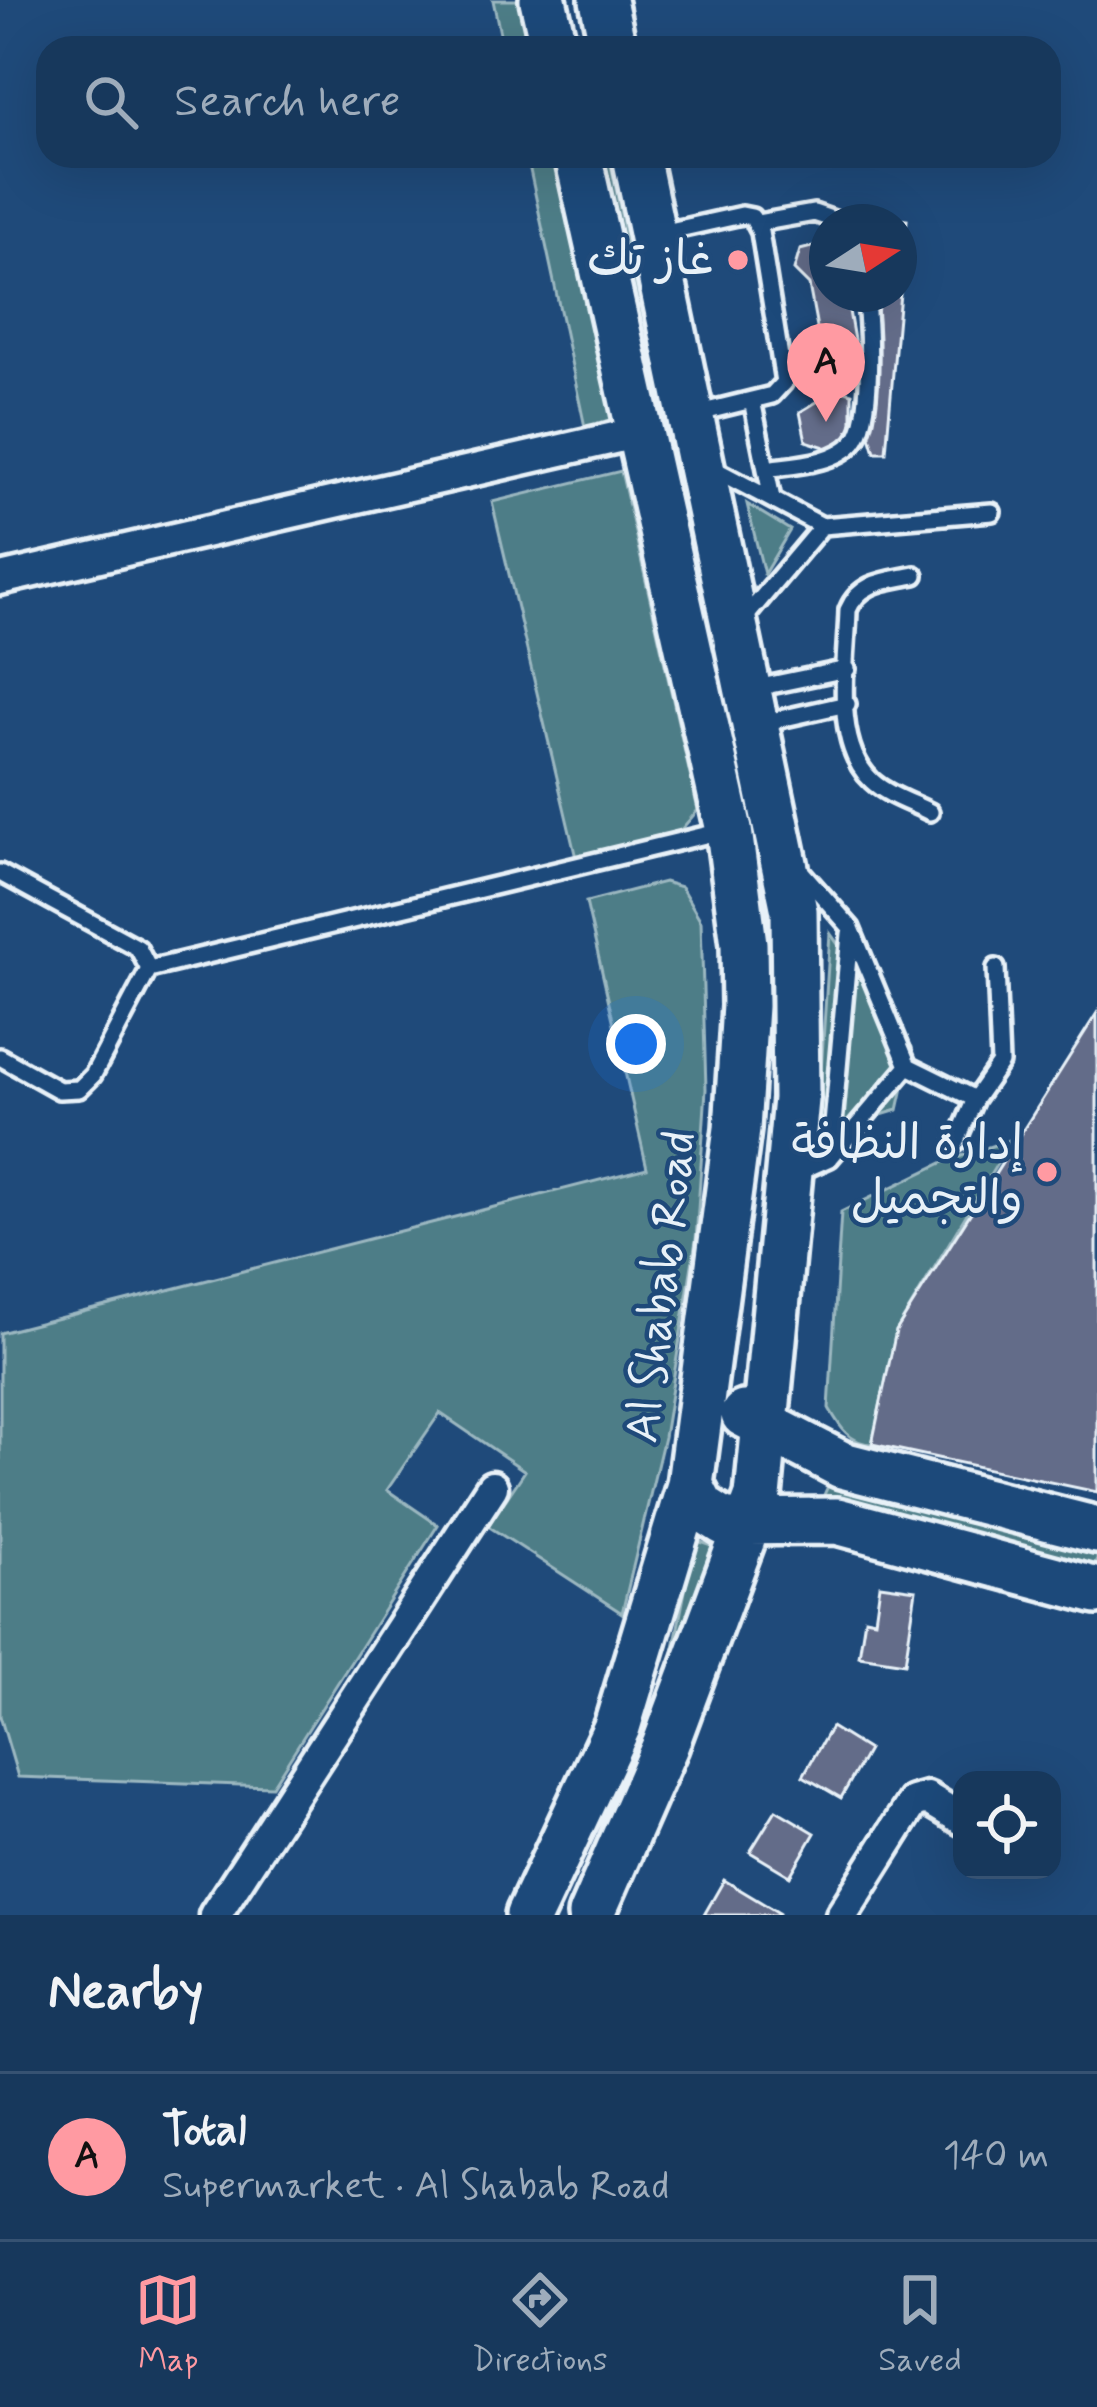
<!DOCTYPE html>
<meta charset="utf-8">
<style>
:root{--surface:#17385c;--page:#203f62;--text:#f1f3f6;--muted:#9eacbb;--line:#365272;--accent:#ff9aa2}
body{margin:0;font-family:Mynerve,"Playpen Sans Arabic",sans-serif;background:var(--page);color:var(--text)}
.controls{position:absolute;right:36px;bottom:36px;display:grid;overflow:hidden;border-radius:24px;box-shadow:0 12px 48px #0002}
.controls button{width:108px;height:108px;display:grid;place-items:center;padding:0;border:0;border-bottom:3px solid var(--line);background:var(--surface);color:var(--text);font:60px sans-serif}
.compass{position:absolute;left:809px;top:204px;width:108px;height:108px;border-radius:50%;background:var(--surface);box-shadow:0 12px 48px #0002;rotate:78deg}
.you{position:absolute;left:636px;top:1044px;width:42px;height:42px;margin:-30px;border:9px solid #fff;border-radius:50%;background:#1a73e8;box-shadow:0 0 0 18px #1a73e833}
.badge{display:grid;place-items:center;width:78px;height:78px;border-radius:50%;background:var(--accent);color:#111;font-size:39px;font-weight:700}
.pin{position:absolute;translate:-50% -99px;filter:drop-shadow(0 3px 6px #0008)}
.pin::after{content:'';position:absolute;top:63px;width:42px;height:36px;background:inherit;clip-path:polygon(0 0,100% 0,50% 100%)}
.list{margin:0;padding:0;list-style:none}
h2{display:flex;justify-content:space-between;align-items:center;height:156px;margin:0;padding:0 48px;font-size:51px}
h2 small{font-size:39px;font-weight:400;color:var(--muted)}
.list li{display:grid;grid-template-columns:78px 1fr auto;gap:36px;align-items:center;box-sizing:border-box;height:168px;padding:0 48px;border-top:3px solid var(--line)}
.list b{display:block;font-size:45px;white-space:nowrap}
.list p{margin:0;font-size:39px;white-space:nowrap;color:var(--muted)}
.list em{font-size:39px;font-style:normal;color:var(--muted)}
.icon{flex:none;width:66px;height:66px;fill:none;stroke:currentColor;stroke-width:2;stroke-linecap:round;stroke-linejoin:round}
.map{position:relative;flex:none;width:1097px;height:1915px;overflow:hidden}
.search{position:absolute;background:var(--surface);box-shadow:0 12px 48px #0002;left:36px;right:36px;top:36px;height:132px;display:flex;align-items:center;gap:30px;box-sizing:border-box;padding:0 42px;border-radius:36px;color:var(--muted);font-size:45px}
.sheet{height:324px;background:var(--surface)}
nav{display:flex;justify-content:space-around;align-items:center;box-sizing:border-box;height:168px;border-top:3px solid var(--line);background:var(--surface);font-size:33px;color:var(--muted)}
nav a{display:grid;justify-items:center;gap:6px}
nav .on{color:var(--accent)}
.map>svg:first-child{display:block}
</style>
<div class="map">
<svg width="1097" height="1915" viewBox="0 0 1097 1915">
<rect width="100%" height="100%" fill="#1f4a7a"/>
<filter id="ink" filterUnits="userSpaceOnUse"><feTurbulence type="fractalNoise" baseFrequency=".00833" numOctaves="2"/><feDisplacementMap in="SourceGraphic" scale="24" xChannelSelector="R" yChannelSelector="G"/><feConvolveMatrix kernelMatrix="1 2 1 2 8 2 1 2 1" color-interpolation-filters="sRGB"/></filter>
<g filter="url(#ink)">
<path fill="#4e7d87" stroke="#9bb7c0" stroke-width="3" d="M493,0H523L534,48H503Z
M527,156H557L616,419L585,427Z
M587,156H609L671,455L641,376Z
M621,471L698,810L680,831L576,858L492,502Z
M747,504L790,530L764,574Z
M664,882L681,887L701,921L706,1089L696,1240L664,1437L622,1613L488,1526L525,1471L440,1413L387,1490L438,1525L272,1786L18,1777L0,1716V1333L647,1168L586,902Z
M830,933L912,1047L898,1110L817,1134Z
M1012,1139L896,1331L872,1444C849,1443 840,1427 829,1408L841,1212L944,1162Z
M828,1486L1080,1550L1097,1556V1570L816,1513Z
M695,1540L721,1549L589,1915H566L624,1797L668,1678Z"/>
<path fill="#646c89" stroke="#e8f1f8" stroke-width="3" d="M881,217L907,220L903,263L899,222H880Z
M827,243V294H846L854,340L855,360L837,380L826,376L809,285L794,270L800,250Z
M899,270H902L886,452H875L867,426L879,294H899Z
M828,386L852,393V432L831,449L806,441L800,412L825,397Z
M1097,1013V1492L872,1444L896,1331Z
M880,1585L916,1590L905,1663L859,1656L865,1618L875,1620Z
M831,1727L868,1750L841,1798L803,1776Z
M776,1810L815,1833L790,1876L750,1852Z
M724,1880L779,1913L777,1915H704Z"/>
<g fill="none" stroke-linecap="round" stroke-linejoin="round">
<g stroke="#e8f1f8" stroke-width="24">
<path id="service" d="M758,223L814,213L840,222
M656,234L742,215L752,217L760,232L784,382L772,395L695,414
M752,400L772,499
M710,467L822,526L992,512
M766,469C792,465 835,464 854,442C874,419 869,324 865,294
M915,575C887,581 860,581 848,610C847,659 831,743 872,781C887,795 912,803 930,812
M743,620L822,526
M751,689L847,669
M762,723L847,704
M798,868L851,928L908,1066L975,1099
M0,873L138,948L149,969L93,1075L79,1089L59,1090L0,1057
M149,969L726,830
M956,1143L975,1099L1000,1063L996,968
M830,1158L850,934
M794,1174L830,1158L908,1066"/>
</g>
<g stroke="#e8f1f8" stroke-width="39">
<path id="minor" d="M0,579L640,432
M215,1915L492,1487
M842,1915L913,1802L927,1798L962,1819"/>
</g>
<g stroke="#e8f1f8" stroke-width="54">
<path id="secondary" d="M543,0L554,48
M603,0L613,48
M744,1414L842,1465L1097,1530
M690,1485L702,1508L724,1522L837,1521L1097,1591
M529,1915L617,1727L690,1485L737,1129L745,1006L744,944L729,830L578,156
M591,1915L665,1746L758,1496L796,1099L794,911L636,156"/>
</g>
<use href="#service" stroke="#1f4a7a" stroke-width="15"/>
<use href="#minor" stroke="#1f4a7a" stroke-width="30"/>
<use href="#secondary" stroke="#1f4a7a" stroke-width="45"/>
</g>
</g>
<g fill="#ff9aa2" stroke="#1f4a7a" stroke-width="4.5">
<circle cx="738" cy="260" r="12"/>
<circle cx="1047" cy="1172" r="12"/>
</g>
<g text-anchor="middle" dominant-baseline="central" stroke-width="9" stroke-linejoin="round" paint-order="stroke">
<g font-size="48" fill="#e8f1f8" stroke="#1f4a7a" text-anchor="end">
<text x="714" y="260">غاز تك</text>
<text x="1023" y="1144">إدارة النظافة<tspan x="1023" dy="55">والتجميل</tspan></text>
</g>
<g font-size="48" fill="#e8f1f8" stroke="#1f4a7a">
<text transform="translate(662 1287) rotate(-83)">Al Shabab Road</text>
</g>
</g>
</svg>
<div class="controls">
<button><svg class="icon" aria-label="locate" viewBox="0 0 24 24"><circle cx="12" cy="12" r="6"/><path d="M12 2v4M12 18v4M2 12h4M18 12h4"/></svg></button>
</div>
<svg class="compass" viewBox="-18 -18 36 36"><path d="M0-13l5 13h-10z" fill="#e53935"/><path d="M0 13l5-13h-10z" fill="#9eacbb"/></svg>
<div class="you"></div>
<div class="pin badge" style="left:826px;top:422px">A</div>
<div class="search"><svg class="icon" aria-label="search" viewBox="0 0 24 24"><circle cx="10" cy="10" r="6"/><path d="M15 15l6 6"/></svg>Search here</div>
</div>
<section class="sheet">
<h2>Nearby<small></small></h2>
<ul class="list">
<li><span class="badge">A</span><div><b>Total</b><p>Supermarket · Al Shabab Road</p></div><em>140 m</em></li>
</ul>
</section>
<nav>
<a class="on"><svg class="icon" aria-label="map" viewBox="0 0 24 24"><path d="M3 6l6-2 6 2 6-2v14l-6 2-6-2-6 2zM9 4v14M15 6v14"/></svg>Map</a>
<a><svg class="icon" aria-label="directions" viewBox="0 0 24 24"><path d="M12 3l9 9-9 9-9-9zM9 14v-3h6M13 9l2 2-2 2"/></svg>Directions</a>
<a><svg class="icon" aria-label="saved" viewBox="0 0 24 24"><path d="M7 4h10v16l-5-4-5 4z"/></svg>Saved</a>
</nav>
